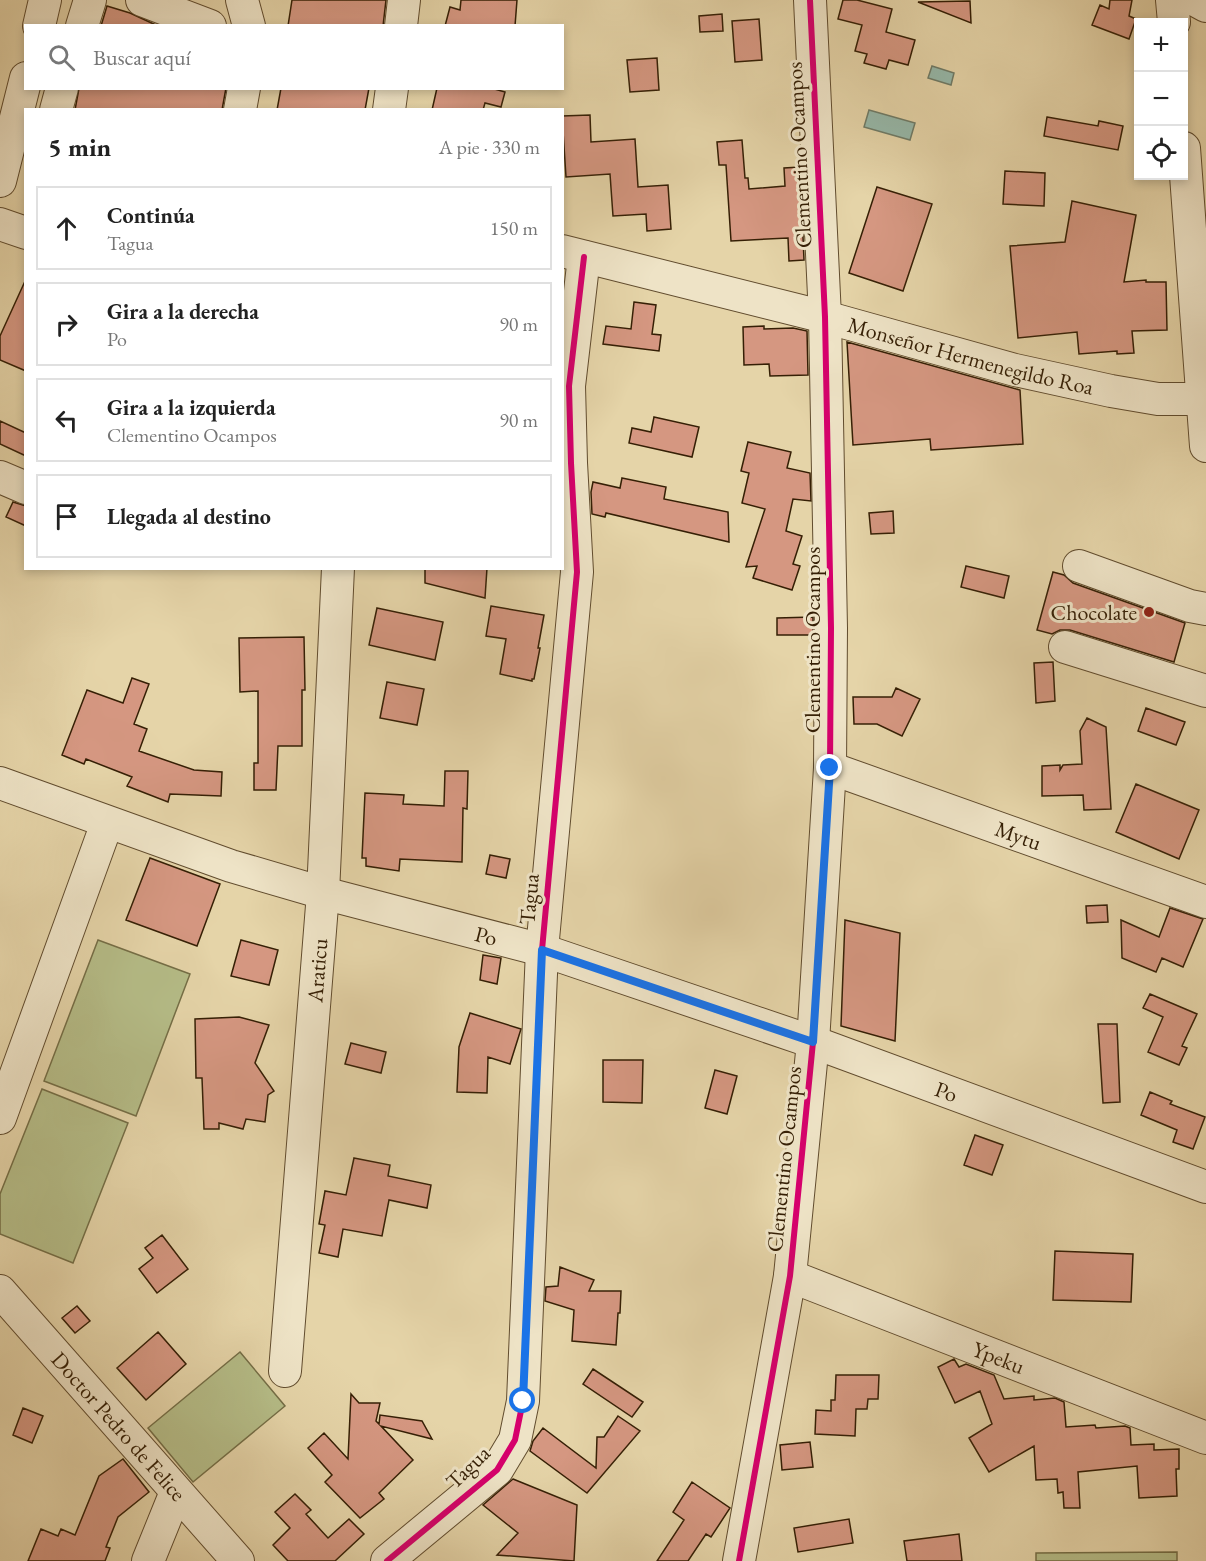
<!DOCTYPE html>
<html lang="es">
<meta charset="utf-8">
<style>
:root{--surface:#fff;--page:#f2f2f2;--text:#222;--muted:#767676;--line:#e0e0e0}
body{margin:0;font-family:"EB Garamond",serif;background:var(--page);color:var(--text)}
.controls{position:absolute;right:18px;top:18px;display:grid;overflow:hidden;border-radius:0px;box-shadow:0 3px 9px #0003}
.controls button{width:54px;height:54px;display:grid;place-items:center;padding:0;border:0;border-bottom:2px solid var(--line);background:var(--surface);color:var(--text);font:30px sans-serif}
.stop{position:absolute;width:18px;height:18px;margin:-14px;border:4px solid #1a73e8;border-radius:50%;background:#fff}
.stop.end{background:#1a73e8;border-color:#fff;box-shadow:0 2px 6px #0008}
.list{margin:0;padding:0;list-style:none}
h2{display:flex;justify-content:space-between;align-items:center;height:78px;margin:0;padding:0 24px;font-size:26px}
h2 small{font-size:20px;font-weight:400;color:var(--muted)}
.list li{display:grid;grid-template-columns:39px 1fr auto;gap:18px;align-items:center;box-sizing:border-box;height:84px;margin:0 12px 12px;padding:0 12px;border:2px solid var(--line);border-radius:0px}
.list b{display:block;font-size:22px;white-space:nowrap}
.list p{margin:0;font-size:20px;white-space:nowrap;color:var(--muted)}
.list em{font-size:20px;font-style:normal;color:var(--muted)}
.icon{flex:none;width:33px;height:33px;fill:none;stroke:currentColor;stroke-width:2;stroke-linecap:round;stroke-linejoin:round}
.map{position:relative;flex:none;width:1206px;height:1561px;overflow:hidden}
.search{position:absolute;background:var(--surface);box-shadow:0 3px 9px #0003;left:24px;top:24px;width:540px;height:66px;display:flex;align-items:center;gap:15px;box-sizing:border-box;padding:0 21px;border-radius:0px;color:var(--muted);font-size:22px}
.panel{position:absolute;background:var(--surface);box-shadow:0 3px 9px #0003;left:24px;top:108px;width:540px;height:462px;border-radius:0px}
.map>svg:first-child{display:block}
</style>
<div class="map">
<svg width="1206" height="1561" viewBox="0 0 1206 1561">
<rect width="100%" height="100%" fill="#e5d4a8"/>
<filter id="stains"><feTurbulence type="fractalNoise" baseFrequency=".00333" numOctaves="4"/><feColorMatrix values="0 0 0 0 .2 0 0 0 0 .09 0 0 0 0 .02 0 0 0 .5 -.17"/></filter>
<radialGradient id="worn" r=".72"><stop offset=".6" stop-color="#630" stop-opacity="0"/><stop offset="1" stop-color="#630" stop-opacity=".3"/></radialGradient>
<path fill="#b5bc87" stroke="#756e46" stroke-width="1.5" d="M98,940L190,974L136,1116L44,1081Z
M42,1089L128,1123L73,1263L0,1234V1194Z
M240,1352L285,1406L193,1482L148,1428Z
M1177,1552V1561H1036V1553Z"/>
<path fill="#96b8a9" stroke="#6f7b67" stroke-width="1.5" d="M932,66L954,73L951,85L928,78Z
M869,110L915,123L910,140L864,127Z"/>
<path fill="#d59781" stroke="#351f05" stroke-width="1.5" d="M292,0H386L383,26H288Z
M461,0H517L515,26H445L450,7L460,10Z
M843,0H857L892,9L886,32L915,40L908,65L889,60L886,69L864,63L867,54L855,51L862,25L838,19Z
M1110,0H1132L1129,16L1136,19L1129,39L1092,25L1100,5L1109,9Z
M970,1L971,23L918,2Z
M107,6L130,13L158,26H101Z
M722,14L723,31L700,32L699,16Z
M759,19L762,60L735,62L732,21Z
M657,58L659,90L630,92L627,60Z
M79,88H226L222,110H75Z
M281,88H369L365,110H277Z
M437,88H491L505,92L501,107L485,103L483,110H432Z
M590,115L591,142L635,139L638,187L668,185L671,229L647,231L646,214L613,216L610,174L566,177L562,116Z
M1047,117L1098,126L1099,121L1123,126L1118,150L1044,136Z
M742,140L745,178H748L749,189L785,186L784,168L800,167L804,260L789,261L788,238L731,241L726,165H719L717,142Z
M1005,171L1045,173L1044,206L1003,204Z
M877,187L932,204L903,291L849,273Z
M1072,201L1136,215L1124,282L1146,280V282H1166L1167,330L1132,331L1134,353L1117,354V351L1079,354L1077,332L1018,338L1010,246L1065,242Z
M26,279V371L0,360V336Z
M634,302L656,305L652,334L661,335L659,351L603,344L606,326L631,329Z
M764,326V329L793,328L807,331L808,375L770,376L769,364L744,365L743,327Z
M847,342L1020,390L1023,444L931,450L930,439L853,445Z
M654,417L699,427L692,457L629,443L632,428L651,432Z
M0,421L26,433V456L0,444Z
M748,442L791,452L787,468L810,473L811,501L793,499L786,531L802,536L793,564L800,566L792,590L753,578L757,566L746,567L765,509L742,503L749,473L741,471Z
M622,478L666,487L664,499L728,512L729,542L606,513L605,517L592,514L591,492L593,482L620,488Z
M13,502L26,506V526L6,517Z
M893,511L894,533L871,534L869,513Z
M966,566L1009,576L1004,598L961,587Z
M425,568H487L485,598L425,583Z
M1053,572L1064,575L1073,583L1185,623L1174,662L1070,630H1060L1052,634L1037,630Z
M491,606L544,615L538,648H540L534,679H532V681L500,674L506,639L486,636Z
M377,608L443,622L435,660L369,645Z
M813,617V635H777V618Z
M304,637L305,690H302V746H278L276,790H254V763H258V691L240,692L239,638Z
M1053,662L1055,701L1036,703L1034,663Z
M132,678L149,684L134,724L147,729L139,751L194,770L222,772L221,796L170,794L168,802L127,786L132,777L86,759L84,764L62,755L87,690L123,703Z
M387,682L424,689L417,725L380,718Z
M896,688L920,699L902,736L877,724H854L853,697H892Z
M1146,708L1185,722L1176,745L1138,731Z
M1087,718L1106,727L1111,809L1084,810L1083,795L1042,796V766L1060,765V770L1063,765L1082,764L1080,731Z
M445,771H468L467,809L463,808L462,862L400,859L399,871L366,866V858H362L365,793L404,795L403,804L444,806Z
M1136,784L1199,810L1179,859L1116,832Z
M490,855L510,859L506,878L486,874Z
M150,858L220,884L197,946L126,920Z
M1107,905L1108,922L1087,923L1086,906Z
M1170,908L1203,919L1183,967L1162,958L1156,972L1122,958L1121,920L1159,937Z
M845,920L900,933L895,1041L841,1026Z
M241,940L278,950L269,985L231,976Z
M483,955L501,958L497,984L480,980Z
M1150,994L1197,1014L1182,1046L1187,1048L1179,1065L1148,1052L1163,1017L1143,1008Z
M470,1013L521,1029L510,1064L488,1057L487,1093L457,1092L459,1047Z
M239,1017L269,1025L255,1063L274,1091L268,1095L265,1122L246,1119L243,1129L219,1123V1129H204L202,1078H196L195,1019Z
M1098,1024H1117L1120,1102L1103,1103Z
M351,1043L386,1052L381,1073L345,1064Z
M603,1060H643L642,1103L603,1102Z
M715,1070L737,1076L727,1114L705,1108Z
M1150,1092L1172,1101L1170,1104L1205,1117L1193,1149L1173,1142L1177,1130L1141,1115Z
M975,1135L1003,1145L992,1175L964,1165Z
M354,1158L390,1165L388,1176L431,1185L427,1208L389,1200L382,1236L343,1229L338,1257L319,1253L325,1225L319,1224L325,1191L346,1195Z
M162,1235L188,1269L157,1293L139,1269L153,1258L145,1248Z
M1055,1251L1133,1254L1131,1302L1053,1300Z
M560,1267L594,1280L589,1291H621L620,1313H618L616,1345L572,1341L574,1310L545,1301L546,1287L558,1286Z
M77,1306L90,1321L75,1333L62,1318Z
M158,1332L186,1364L146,1400L117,1368Z
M954,1359L959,1367L966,1364L994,1375L1004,1399L1034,1396V1400L1055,1398L1064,1402L1066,1427L1095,1425L1096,1428L1125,1426L1130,1428L1131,1445L1154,1444V1450L1179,1449V1469H1176L1177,1496L1139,1498L1137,1466L1078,1472L1080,1508H1064L1063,1492L1058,1493L1057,1479L1036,1480L1034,1446L989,1472L969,1438L992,1424L980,1391L955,1403L938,1367Z
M593,1369L643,1402L632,1417L583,1384Z
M836,1375H879L878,1399H868L867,1409H856L855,1436L815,1434L816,1410L831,1411V1400H835Z
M351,1394L359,1403H380L376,1421L379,1424L380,1415L422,1421L432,1439L381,1426L413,1460L379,1493L384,1499L360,1518L325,1482L332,1475L308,1448L324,1433L348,1459Z
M23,1408L43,1416L32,1443L13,1435Z
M618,1416L640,1431L587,1493L530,1451L533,1441L543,1428L596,1468L597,1437H604Z
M810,1442L813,1467L782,1470L780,1445Z
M123,1459L149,1492L118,1517L106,1547L110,1548L105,1561H28L41,1529L58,1536L61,1529L75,1535L99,1476Z
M513,1479L577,1505L574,1561L497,1555L518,1533L483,1505Z
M692,1482L730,1508L711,1537L706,1534L688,1561H657L684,1520L673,1512Z
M295,1494L311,1510L306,1514L328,1538L349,1519L364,1534L335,1561H288L273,1545L290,1528L275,1512Z
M849,1519L853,1543L798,1552L794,1528Z
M959,1534L962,1561H907L904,1541Z"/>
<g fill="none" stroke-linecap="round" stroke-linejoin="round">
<g stroke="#614c2e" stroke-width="34">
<g id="minor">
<path d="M142,0L210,26"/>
<path d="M242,0L249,26"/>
<path d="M1172,0L1174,22"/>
<path d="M1195,0L1206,6"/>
<path d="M39,26L45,0"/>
<path d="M82,26L90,0"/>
<path d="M401,26L404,0"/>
<path d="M56,110L62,88"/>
<path d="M240,110L244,88"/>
<path d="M389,110L392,88"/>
<path d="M1184,148L1206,446"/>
<path d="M0,181L26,78"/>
<path d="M0,224L26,233"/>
<path id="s1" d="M562,251L825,317L1015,370L1111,391L1158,399H1206"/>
<path d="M0,477L26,488"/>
<path d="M1079,566L1190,606L1206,609"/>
<path d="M1065,647L1206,691"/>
<path id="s2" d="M830,768L1206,902"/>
<path id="s3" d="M0,783L231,866L323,893L542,950L813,1042L1206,1187"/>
<path d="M0,1118L107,823"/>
<path id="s4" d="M790,1276L1206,1438"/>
<path id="s5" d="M0,1291L238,1561"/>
<path id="s6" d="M285,1371L323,893L338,568"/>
<path d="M148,1561L176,1492"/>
<path d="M387,1561L497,1470L515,1440L523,1401L542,950L577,572L571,463L569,386L584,257"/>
<path d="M739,1561L790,1276L813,1042L830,768L831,628L825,317L810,0"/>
</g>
</g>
<use href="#minor" stroke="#eee3c6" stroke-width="32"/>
<g stroke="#eee3c6" stroke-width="10">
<path id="cycleway" d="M387,1561L497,1470L515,1440L523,1401L542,950L577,572L571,463L569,386L584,257
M739,1561L790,1276L813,1042L830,768L831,628L825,317L810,0"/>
</g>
<use href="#cycleway" stroke="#d6006c" stroke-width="6"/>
</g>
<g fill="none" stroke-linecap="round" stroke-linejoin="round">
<path stroke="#1a73e8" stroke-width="8" d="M523,1401L542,950L813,1042L830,768"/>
</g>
<circle fill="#8f2418" stroke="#eee3c6" stroke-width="2" cx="1149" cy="612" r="6"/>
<g text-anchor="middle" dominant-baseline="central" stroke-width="6" stroke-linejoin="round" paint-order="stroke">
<g font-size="22" fill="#351f05" stroke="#eee3c6">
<text transform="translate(799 155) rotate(-93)">Clementino Ocampos</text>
<text stroke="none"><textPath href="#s1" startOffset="422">Monseñor Hermenegildo Roa</textPath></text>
<text transform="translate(812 640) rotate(-90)">Clementino Ocampos</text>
<text stroke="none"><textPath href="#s2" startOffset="200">Mytu</textPath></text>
<text transform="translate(529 899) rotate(-85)">Tagua</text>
<text stroke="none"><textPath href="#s3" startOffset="510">Po</textPath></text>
<text stroke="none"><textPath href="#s6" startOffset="402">Araticu</textPath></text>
<text stroke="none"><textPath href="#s3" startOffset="996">Po</textPath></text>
<text transform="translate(784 1159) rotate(-84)">Clementino Ocampos</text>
<text stroke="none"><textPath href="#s4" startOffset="224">Ypeku</textPath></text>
<text stroke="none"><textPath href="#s5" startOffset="180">Doctor Pedro de Felice</textPath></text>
<text transform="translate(468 1467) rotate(-44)">Tagua</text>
</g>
<g font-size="22" fill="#351f05" stroke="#eee3c6" text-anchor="end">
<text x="1137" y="612">Chocolate</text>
</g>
</g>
<rect width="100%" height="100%" filter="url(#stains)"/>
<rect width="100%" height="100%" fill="url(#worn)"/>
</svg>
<div class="controls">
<button>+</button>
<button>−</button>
<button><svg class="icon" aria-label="locate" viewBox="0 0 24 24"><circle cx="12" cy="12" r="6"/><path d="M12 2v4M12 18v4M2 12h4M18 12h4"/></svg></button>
</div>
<div class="stop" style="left:523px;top:1401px"></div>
<div class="stop end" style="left:830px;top:768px"></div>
<div class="search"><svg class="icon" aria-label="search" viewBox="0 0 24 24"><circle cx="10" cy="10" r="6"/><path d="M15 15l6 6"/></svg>Buscar aquí</div>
<section class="panel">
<h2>5 min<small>A pie · 330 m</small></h2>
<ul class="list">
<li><svg class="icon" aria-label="ahead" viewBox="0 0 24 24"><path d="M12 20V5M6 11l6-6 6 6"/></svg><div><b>Continúa</b><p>Tagua</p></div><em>150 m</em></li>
<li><svg class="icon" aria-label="right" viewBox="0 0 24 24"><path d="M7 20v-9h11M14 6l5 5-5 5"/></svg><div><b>Gira a la derecha</b><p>Po</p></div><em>90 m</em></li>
<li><svg class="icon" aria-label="left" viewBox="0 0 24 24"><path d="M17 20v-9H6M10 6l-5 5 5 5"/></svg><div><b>Gira a la izquierda</b><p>Clementino Ocampos</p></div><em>90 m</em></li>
<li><svg class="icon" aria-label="arrive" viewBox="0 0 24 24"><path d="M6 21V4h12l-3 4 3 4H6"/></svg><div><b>Llegada al destino</b></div></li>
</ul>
</section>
</div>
